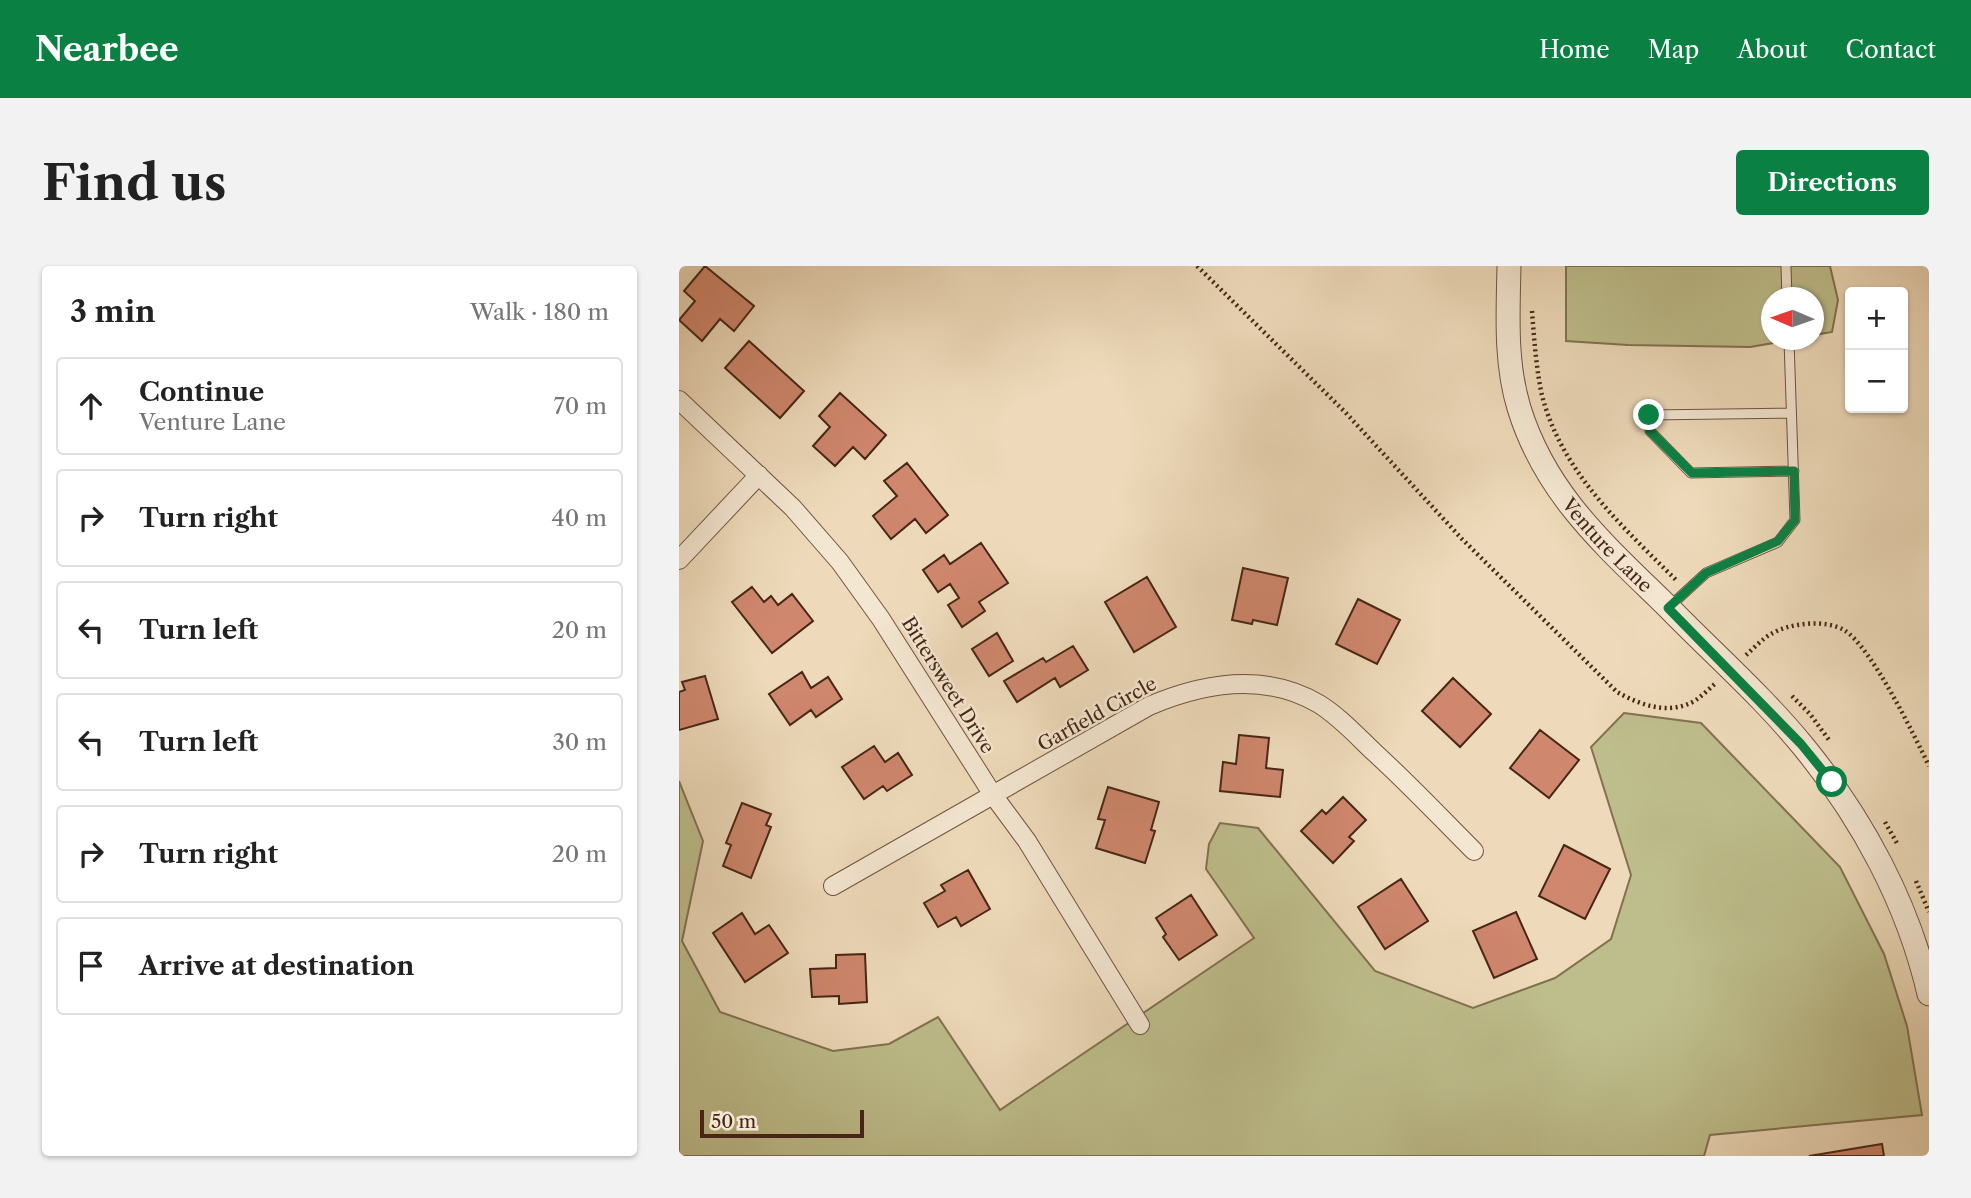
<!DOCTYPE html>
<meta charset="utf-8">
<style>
:root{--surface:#fff;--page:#f2f2f2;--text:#222;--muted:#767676;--line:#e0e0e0;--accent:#0b8043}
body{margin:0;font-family:"Libre Caslon Text",serif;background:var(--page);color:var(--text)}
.controls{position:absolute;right:21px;top:21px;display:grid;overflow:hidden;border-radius:7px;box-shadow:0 2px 5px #0004}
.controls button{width:63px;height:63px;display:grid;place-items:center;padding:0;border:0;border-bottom:2px solid var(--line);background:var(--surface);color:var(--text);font:35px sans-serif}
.compass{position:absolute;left:1082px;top:21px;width:63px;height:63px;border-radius:50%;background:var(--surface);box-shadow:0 2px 5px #0004;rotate:272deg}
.scale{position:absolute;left:21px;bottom:18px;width:164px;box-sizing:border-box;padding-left:7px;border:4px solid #472616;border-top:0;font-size:19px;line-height:24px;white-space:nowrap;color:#472616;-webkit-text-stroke:5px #f4e7d2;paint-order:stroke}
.stop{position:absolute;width:21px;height:21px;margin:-16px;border:5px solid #0b8043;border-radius:50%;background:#fff}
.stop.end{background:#0b8043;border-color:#fff;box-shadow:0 2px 7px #0008}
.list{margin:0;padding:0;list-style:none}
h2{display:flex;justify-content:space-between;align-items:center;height:91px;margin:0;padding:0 28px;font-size:30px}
h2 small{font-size:23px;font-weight:400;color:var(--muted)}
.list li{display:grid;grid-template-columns:46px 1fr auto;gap:21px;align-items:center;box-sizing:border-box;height:98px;margin:0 14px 14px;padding:0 14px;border:2px solid var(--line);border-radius:7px}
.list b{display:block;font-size:26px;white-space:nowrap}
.list p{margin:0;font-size:23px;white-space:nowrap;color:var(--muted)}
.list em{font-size:23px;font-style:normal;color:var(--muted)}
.icon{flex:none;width:38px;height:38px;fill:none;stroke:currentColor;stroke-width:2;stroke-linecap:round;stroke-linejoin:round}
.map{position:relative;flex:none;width:1250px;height:890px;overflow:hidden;border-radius:7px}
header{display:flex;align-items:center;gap:42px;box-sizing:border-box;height:98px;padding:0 35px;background:var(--accent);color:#fff}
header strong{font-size:33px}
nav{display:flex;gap:38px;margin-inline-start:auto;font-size:24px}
.intro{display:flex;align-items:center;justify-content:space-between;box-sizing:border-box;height:168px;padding:0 42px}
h1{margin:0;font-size:49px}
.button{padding:18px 32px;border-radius:7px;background:var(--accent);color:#fff;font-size:24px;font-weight:700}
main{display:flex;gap:42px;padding:0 42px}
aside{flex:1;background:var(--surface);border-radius:7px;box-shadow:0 2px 5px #0004}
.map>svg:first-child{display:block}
</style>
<header>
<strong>Nearbee</strong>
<nav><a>Home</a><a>Map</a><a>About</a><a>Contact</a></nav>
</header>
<div class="intro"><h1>Find us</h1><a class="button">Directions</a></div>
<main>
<aside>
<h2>3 min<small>Walk · 180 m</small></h2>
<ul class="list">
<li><svg class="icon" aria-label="ahead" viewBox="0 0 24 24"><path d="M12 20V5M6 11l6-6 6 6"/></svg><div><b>Continue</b><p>Venture Lane</p></div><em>70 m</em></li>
<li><svg class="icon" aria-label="right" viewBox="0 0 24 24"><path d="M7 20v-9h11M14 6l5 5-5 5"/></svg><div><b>Turn right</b></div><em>40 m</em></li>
<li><svg class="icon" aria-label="left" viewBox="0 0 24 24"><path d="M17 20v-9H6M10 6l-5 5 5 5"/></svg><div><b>Turn left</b></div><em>20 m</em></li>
<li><svg class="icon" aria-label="left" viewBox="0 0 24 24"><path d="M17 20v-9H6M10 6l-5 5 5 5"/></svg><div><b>Turn left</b></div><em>30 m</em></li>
<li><svg class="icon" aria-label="right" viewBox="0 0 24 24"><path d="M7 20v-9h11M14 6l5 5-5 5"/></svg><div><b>Turn right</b></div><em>20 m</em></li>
<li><svg class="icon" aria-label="arrive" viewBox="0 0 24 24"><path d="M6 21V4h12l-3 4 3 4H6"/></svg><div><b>Arrive at destination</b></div></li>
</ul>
</aside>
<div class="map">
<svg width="1250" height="890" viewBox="0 0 1250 890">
<rect width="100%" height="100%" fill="#eedaba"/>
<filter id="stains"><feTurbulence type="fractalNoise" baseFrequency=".00286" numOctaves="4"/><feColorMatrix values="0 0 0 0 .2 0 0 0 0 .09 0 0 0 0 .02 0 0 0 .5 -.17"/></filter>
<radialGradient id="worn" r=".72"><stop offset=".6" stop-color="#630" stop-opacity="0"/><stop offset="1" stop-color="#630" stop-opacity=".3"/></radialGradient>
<path fill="#bebe8c" stroke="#827251" stroke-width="2" d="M887,0H1151L1159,34L1153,66L1135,69L1134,32H1092V74H1112L1071,81L949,79L887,75Z
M945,447L1022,457L1161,601L1205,688L1228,760L1243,849L1031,869L1025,890H0V515L24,575L3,675L41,746L154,785L210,778L259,751L321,844L575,672L527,603L530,578L541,557L579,562L696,705L794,742L876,712L932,673L952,609L912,481Z"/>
<path fill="#cf876d" stroke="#472616" stroke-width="2" d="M26,0L75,40L55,65L41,53L23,75L0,54L16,35L5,25Z
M70,75L125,125L101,152L46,102Z
M161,127L207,169L186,193L174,181L156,200L134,180L151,161L140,150Z
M228,197L269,249L247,267L236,253L212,273L194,250L218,230L205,215Z
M302,277L329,317L300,336L306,345L283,361L269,339L280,332L271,318L259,326L244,304L265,289L271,298Z
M564,302L609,312L598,359L574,354L573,358L553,354Z
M468,311L497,361L455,386L426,336Z
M73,321L85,336L92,330L99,339L113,328L134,355L93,387L53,336Z
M679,333L721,354L698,398L657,378Z
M318,367L334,395L310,410L293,383Z
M394,380L409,404L381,421L376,412L338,436L325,415L364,392L367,396Z
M123,406L132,422L149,411L163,433L137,451L132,444L111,459L90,428Z
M26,410L39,453L0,464V426L6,424L3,416Z
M774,412L812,448L781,481L743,445Z
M861,464L900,494L870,532L831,502Z
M560,469L590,472L587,502L604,504L601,531L541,525L544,496L557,498Z
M195,480L206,496L219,487L233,509L208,525L204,520L185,533L163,501Z
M429,521L480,536L472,564L476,565L466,597L417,582L426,554L419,553Z
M664,531L687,554L670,571L675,575L654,597L622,565L643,544L647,548Z
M63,537L92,548L87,559L92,561L72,612L44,600L52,579L47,577Z
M885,579L931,603L906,653L860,630Z
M289,604L311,643L282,660L277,651L259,661L245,637L266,625L262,619Z
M722,613L749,655L706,683L679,641Z
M512,629L538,669L500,694L484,671L487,668L477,652Z
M837,646L858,693L815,712L794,665Z
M63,647L76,668L90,659L109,687L66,716L34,667Z
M186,688L188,736L160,738V730L133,731L131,703L157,702V689Z
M1203,878L1205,890H1130Z"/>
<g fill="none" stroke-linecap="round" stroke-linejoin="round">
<g stroke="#71533f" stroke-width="11">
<path id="service" d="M1107,0L1108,32
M1112,147L970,149L971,165L1012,207L1115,205
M990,341L1027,307L1099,276L1116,254L1110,74"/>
</g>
<g stroke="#71533f" stroke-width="20">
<path id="minor" d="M0,134L114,242L161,296L202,353L314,529L348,575L461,759
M0,294L80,209
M154,620L470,440C524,417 586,406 640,438C661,451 678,470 696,487C730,518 762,552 795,585"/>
</g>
<g stroke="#71533f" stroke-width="25">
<g id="tertiary">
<path id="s1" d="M830,0C829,48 826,96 840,142C867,230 928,281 991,343C1035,388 1084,431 1124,480C1183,552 1229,637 1250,728"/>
</g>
</g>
<path stroke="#472616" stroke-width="4.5" stroke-dasharray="2 3.5" stroke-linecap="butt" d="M518,0L666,146L783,273L938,426C961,439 991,450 1017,434C1024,429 1031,422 1038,416
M853,45C855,72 857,99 862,125C880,204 943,260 998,315
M1067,389C1075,382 1083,373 1092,368C1110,357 1146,353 1165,364C1192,380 1235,469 1250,500
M1113,430L1131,448L1150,474
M1206,556L1219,579
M1237,615L1250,646"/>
<use href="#service" stroke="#f4e7d2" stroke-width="9"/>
<use href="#minor" stroke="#f4e7d2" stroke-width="18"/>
<use href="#tertiary" stroke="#f4e7d2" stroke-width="23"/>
</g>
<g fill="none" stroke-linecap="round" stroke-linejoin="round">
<path stroke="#0b8043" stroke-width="9" d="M970,149L971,165L1013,207L1115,205L1116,254L1099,275L1027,307L989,342L1122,478L1153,516"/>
</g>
<g text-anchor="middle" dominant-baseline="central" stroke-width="5" stroke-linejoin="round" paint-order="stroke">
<g font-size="19" fill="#472616" stroke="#f4e7d2">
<text stroke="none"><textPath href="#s1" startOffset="308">Venture Lane</textPath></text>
<text transform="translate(269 419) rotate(58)">Bittersweet Drive</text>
<text transform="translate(418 448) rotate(-29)">Garfield Circle</text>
</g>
</g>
<rect width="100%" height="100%" filter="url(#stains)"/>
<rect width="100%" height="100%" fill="url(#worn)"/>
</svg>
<div class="controls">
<button>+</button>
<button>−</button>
</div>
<svg class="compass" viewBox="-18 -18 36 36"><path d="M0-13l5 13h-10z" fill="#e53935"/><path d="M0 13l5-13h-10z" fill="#767676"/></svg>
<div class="scale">50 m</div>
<div class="stop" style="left:1153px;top:516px"></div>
<div class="stop end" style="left:970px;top:149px"></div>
</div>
</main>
